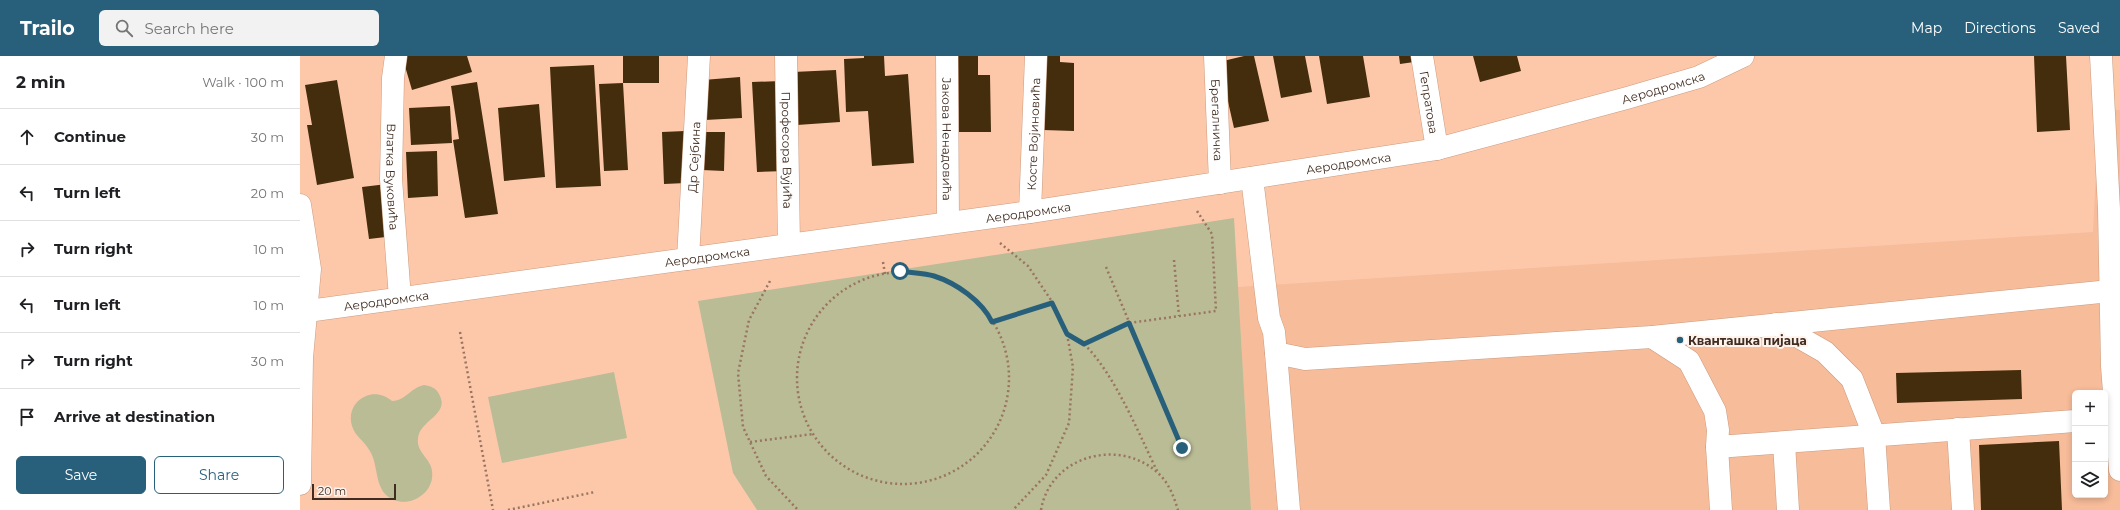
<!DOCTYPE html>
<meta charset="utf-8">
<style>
:root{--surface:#fff;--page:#f2f2f2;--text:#202124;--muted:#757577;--line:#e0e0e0;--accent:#28607b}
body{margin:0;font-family:Montserrat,sans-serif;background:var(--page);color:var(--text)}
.controls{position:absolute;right:12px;bottom:12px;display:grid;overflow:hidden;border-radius:6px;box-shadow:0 2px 6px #0003}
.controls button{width:36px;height:36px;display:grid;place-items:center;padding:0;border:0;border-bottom:1px solid var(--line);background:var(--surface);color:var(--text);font:20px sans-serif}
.scale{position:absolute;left:12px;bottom:10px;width:84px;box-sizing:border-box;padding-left:4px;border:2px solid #402c20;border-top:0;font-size:11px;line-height:14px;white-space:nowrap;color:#402c20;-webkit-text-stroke:3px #fef3ed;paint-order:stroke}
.stop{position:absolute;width:12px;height:12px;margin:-9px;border:3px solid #28607b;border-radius:50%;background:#fff}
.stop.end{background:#28607b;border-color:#fff;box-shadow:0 1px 4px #0008}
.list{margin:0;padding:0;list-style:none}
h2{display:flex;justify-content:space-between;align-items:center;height:52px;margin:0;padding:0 16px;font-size:17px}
h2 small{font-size:13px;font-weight:400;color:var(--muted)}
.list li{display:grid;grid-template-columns:26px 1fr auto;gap:12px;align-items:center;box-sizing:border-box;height:56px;padding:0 16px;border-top:1px solid var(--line)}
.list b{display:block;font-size:15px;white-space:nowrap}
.list em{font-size:13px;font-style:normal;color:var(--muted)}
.actions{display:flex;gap:8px;padding:12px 16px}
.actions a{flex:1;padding:9px 0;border:1px solid var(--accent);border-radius:6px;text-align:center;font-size:14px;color:var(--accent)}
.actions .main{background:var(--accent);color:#fff}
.icon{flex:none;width:22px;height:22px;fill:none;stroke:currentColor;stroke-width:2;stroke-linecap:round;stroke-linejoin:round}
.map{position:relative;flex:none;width:1820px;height:454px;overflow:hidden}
header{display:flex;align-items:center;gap:24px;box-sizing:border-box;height:56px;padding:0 20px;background:var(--accent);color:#fff}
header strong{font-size:19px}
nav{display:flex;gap:22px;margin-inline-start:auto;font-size:14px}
.search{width:280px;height:36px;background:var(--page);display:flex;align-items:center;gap:10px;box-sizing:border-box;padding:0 14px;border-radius:6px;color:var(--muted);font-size:15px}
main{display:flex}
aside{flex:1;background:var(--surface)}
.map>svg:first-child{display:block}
</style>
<header>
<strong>Trailo</strong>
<div class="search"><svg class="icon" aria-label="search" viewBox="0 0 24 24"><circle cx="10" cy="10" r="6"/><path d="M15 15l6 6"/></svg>Search here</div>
<nav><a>Map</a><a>Directions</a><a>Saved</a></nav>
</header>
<main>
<aside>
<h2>2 min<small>Walk · 100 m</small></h2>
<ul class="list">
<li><svg class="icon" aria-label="ahead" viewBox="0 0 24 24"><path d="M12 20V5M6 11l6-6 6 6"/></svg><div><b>Continue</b></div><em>30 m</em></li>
<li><svg class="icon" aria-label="left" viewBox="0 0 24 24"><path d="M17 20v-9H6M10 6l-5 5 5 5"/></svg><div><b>Turn left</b></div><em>20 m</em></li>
<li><svg class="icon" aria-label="right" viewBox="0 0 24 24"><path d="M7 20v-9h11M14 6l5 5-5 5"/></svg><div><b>Turn right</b></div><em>10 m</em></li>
<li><svg class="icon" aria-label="left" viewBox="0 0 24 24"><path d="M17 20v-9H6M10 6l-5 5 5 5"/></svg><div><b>Turn left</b></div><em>10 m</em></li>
<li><svg class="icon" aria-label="right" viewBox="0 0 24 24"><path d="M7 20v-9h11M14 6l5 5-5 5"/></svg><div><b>Turn right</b></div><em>30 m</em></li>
<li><svg class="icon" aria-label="arrive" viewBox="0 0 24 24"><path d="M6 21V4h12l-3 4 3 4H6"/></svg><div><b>Arrive at destination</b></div></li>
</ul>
<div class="actions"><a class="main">Save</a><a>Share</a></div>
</aside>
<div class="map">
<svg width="1820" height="454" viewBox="0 0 1820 454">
<rect width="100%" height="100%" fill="#fdc8aa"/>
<path fill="#f7bc9a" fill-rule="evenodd" d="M1799,54H1820V454H951L938,231L1793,176ZM1775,337H1805V439H1775Z"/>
<path fill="#b9bc95" d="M934,162L951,454H457L433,417L398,245Z
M314,316L327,382L202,407L188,341Z
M124,329C131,330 136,332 139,338C151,359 119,364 118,383C116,396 131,403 132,415C135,436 112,451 94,444C74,436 79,412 71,397C67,389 61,384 56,378C46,364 51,346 66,340C75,336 85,339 92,345C107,344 110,332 124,329Z"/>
<path fill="#442d0c" d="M102,0H167L172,16L112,34Z
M323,0H359V27H323Z
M564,0H584L585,20L608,18L614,107L572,110L568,55L546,56L544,3L564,2Z
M655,0H678V19H690L691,76H657Z
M744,0H760V6L774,7V75L743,74Z
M944,0H954L969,65L934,72L919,6Z
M973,0H1005L1012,36L981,42Z
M1019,0H1063L1070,41L1027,48Z
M1099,0H1120L1121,5L1100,8Z
M1173,0H1217L1221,15L1180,26Z
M1734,0H1766L1770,74L1737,76Z
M294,9L301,130L256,132L250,11Z
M536,14L540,66L497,69L493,16Z
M440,21L442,62L405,64L403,24Z
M37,24L54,122L17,129L7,69H12L5,29Z
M481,25L486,115L457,116L452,26Z
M177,26L198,158L165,162L153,84L159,83L151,30Z
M323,27L328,114L304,115L299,28Z
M239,48L245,121L204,125L198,52Z
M150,50L152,87L111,89L109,52Z
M385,75L386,127L364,128L362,76Z
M403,76H425L424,115L402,114Z
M137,95L138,140L108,142L106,96Z
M87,128L94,180L69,183L62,131Z
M1721,314L1722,343L1597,347L1596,317Z
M1759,385L1762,454H1681L1679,389Z"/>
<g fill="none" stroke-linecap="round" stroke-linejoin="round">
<g stroke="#cc9a7d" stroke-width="23">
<g id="minor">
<path id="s1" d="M96,0L93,22L91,123L100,242"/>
<path id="s2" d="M486,0L489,188"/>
<path id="s3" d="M647,0L648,166"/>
<path id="s4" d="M915,0L920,127"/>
<path id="s5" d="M1122,0L1137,93"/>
<path d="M1801,0L1809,153L1812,310L1820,414"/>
<path d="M952,122L969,262L974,276L976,297L1005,303L1352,281L1810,235"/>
<path d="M0,149L10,213L2,302L0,428"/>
<path id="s6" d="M730,156L736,0"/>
<path id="s7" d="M388,203L399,0"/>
<path id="s8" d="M0,256L730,156L1137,93L1327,42L1399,21L1443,0"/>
<path d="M1476,268L1525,296L1552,323L1574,379L1579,454"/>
<path d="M1352,281L1389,305L1415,355L1418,374L1417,391L1775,365"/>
<path d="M976,297L989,454"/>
<path d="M1658,373L1663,454"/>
<path d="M1484,387L1488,454"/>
<path d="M1417,391L1421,454"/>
</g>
</g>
<path stroke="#997561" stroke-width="2.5" stroke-dasharray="2 3" stroke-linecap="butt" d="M700,187L728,210L753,247L767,278L773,311L769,367L746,419L713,454
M874,204L879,260
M583,206L585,218
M806,211L882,392
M497 322a106 106 0 1 1 212 0a106 106 0 1 1-212 0Z
M470,225L449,264L438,317L443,371L466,420L498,454
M692,266L753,247
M160,276L193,454
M767,278C773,281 780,284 785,289C815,319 839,378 858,417
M784,288L829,267L916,255L912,178L897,155
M450,386L513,378
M208,454L295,436
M741,454C750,400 819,381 858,417C869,427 874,441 878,454"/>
<use href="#minor" stroke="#fff" stroke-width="22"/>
</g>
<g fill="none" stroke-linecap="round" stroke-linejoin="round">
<path stroke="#28607b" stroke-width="5" d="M600,215C611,217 624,217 634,220C656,227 682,245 692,266L752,247L767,278L784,288L829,267L882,392"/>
</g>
<circle fill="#28607b" stroke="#fef3ed" stroke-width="1.5" cx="1380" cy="284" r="4"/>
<g text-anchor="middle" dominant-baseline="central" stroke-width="4" stroke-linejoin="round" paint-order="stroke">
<g font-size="12" fill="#402c20" stroke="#fef3ed">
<text stroke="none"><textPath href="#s8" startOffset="1383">Аеродромска</textPath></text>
<text stroke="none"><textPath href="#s5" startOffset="47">Гепратова</textPath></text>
<text stroke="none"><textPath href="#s4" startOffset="64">Брегалничка</textPath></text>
<text stroke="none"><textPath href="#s6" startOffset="78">Косте Војиновића</textPath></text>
<text stroke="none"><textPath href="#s3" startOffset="83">Јакова Ненадовића</textPath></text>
<text stroke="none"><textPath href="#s2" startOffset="94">Професора Вујића</textPath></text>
<text stroke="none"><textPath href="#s7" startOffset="102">Др Сејбина</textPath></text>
<text stroke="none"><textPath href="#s8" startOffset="1059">Аеродромска</textPath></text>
<text stroke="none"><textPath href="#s1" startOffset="121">Влатка Вуковића</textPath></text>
<text stroke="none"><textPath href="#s8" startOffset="735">Аеродромска</textPath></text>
<text stroke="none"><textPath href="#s8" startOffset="411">Аеродромска</textPath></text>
<text stroke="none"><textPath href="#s8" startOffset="87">Аеродромска</textPath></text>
</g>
<g font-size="12" font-weight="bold" fill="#402c20" stroke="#fef3ed" text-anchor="start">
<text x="1388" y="284">Кванташка пијаца</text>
</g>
</g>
</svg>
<div class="controls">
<button>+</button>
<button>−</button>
<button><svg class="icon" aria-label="layers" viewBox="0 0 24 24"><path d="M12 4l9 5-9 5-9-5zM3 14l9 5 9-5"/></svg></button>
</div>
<div class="scale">20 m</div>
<div class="stop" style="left:600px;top:215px"></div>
<div class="stop end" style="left:882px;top:392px"></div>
</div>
</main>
